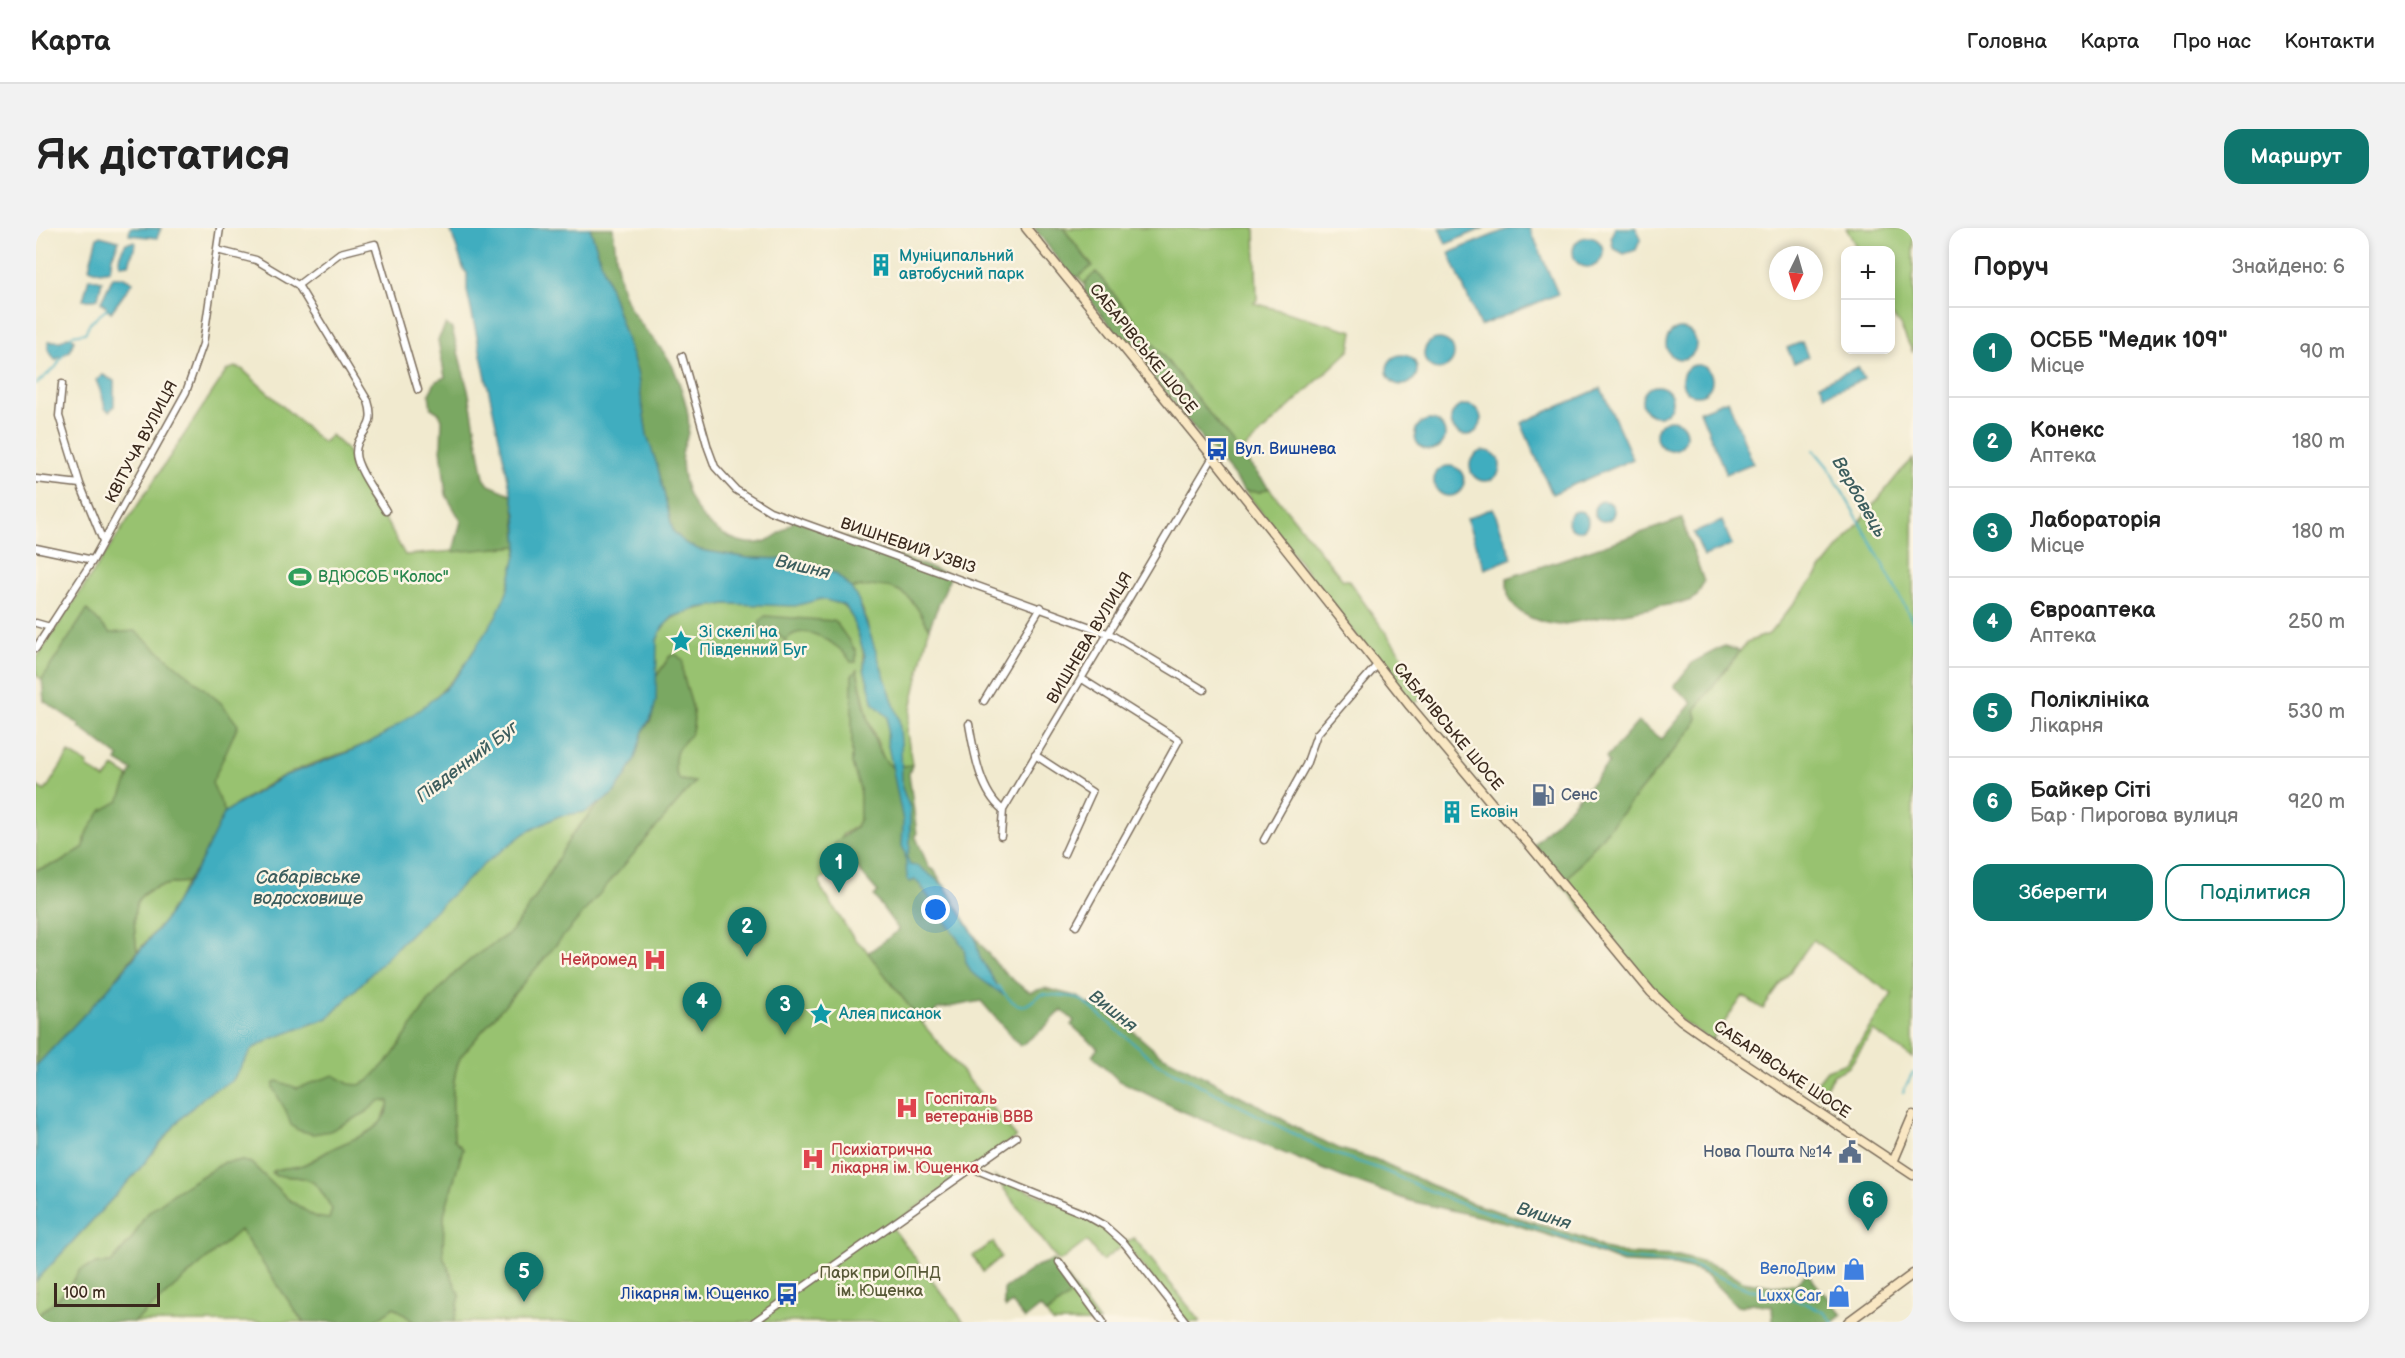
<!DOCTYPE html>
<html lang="uk">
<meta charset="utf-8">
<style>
:root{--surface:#fff;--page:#f2f2f2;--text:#222;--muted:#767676;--line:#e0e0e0;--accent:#0f766e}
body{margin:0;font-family:"Balsamiq Sans",sans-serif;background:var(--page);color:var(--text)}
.controls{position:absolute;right:18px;top:18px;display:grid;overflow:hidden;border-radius:12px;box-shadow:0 3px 9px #0003}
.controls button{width:54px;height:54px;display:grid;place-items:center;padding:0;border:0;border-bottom:2px solid var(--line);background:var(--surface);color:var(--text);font:30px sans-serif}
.compass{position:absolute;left:1733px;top:18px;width:54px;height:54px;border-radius:50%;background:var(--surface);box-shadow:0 3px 9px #0003;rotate:185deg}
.scale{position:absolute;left:18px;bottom:15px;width:106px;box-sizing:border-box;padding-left:6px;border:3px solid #3b2a1e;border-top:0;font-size:16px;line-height:21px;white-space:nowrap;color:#3b2a1e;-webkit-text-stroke:4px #fcf5e5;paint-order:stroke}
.you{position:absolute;left:900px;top:682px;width:21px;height:21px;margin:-15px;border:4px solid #fff;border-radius:50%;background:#1a73e8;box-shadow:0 0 0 9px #1a73e833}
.badge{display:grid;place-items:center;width:39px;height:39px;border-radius:50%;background:var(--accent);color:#fff;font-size:20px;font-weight:700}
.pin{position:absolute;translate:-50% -50px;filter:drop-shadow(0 2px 3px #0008)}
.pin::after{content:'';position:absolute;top:32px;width:21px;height:18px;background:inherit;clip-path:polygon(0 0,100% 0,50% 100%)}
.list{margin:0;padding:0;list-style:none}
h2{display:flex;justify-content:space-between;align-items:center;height:78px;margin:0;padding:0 24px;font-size:26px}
h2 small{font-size:20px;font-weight:400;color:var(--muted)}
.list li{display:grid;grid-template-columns:39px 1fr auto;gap:18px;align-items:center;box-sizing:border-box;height:90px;padding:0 24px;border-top:2px solid var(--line)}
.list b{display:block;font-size:22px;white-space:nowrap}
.list p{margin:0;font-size:20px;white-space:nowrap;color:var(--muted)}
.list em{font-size:20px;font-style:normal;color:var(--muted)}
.actions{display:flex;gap:12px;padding:18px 24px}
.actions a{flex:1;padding:14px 0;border:2px solid var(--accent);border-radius:18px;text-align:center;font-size:21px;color:var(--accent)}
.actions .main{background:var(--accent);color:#fff}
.map{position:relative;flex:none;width:1877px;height:1094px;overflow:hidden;border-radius:18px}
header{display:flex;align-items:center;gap:36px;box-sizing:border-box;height:84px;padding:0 30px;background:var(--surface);border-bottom:2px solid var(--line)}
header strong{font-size:28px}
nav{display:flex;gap:33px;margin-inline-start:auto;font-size:21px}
.intro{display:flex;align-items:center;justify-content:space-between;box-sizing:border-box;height:144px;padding:0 36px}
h1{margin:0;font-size:42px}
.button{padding:15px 27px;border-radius:18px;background:var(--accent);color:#fff;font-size:21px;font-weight:700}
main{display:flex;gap:36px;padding:0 36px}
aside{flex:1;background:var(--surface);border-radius:18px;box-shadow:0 3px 9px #0003}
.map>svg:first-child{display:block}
</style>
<header>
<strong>Карта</strong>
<nav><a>Головна</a><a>Карта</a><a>Про нас</a><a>Контакти</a></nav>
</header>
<div class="intro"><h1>Як дістатися</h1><a class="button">Маршрут</a></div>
<main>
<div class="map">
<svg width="1877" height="1094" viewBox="0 0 1877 1094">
<rect width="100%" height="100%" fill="#fcf5e5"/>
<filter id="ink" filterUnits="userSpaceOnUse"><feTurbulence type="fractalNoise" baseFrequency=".0167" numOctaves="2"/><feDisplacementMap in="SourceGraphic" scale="12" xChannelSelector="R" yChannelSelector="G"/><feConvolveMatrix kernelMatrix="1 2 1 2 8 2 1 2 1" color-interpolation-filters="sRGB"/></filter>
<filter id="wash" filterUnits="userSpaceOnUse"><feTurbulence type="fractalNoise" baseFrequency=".008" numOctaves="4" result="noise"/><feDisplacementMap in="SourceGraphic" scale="24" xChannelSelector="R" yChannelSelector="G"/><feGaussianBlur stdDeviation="1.35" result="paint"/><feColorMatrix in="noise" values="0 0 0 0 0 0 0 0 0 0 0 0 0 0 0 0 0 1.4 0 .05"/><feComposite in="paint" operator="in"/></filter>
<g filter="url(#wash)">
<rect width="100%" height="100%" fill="#f1eacf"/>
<path fill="#98c26f" stroke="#6a7646" stroke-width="1.5" d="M1027,0H1219L1221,72L1218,75L1317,103L1314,122L1204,225L1060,44L1048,57L1042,49L1056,37Z
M1810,0H1877V125L1864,97L1855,86L1854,22H1822Z
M199,139L206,141L287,215L295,207L310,221L369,327L482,318C478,333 476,349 471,363C453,421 395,483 341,511C311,526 278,533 247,548C227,558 208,572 189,584L0,447V431L191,142Z
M1877,231V830L1837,803L1813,839L1797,847L1784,868L1779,865V857L1791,842L1810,835L1856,766L1777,712L1727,781L1707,768L1675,813L1645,792L1526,657L1658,498L1661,490L1659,482L1711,414L1733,406L1864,244Z
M1233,260L1307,352H1312L1393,465L1374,478L1209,263L1224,264Z
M839,357C869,358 880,375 893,400L873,490L871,504L876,537L856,539L859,559L833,493L821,442L816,447V535L824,561V590L820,598L806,607L801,631L808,634L784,653L785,660L818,711L828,719L886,795L980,909L855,998L928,1094H418L424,1068L407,1028L408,986L427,921L418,912C417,885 413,853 425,828L658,554L644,552C639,546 639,542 639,534C639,513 655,515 657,498C661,476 644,455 647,433L634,428L618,452C619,433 617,413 628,398C648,370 751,373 785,371C793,372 801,373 808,378C821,388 829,425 828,441L844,440L827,382L815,360Z
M33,525L52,536L51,539L69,551L78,539L92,548L93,553L81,576L50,606L48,619L25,634L0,642V558L9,563Z
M548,575L560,579L539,603L498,672L475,704L439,728L420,744L388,780L359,824L347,872L352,873L353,875L344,896L324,909L298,920L266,938L239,942L237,946L240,948C277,950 277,948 296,981L293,992L279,989L252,971L215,935L207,933L189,934L141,963L117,981L109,988L95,1012L75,1035L60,1036L44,1042L29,1064L0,1089V1053L101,944L144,891L171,866L196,853L216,821L235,811L433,625Z
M151,654L129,692L101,724L98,697L99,675C111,659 133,655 151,654Z
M959,949L1046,985L1089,1015L1098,1010L1165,1094H1150L1089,1016L1066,1033L1051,1013L1023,1034Z
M204,1002L267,1094H98Z
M957,1014L965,1029L947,1044L937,1028Z
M1040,1063L1063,1094H1016L1010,1086Z
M358,1079L378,1094H337Z"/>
<path fill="#7aa862" stroke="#5a6940" stroke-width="1.5" d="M554,0H577C580,24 581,54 592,76C604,102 631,120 640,146C646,163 655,186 652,204C651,212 647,218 646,226C645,264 661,294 695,310C723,323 739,311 759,292L915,347L893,400C871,359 861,355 815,360L800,346L776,336L753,331L712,330L664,322L649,315L637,303L622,240L611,207L601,143Z
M998,0H1027L1056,38L1042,49L1035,48Z
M1060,44L1233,260L1224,264L1209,263L1060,80L1048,63L1049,54Z
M410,96L416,101L433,166L448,250L453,257L477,267L482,318L417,324L425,293L410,267L405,220L406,191L403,185L395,180L393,166L400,153L409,149L402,112Z
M1646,291L1668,354L1661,368L1653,373L1523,397C1506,395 1480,388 1473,370C1471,364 1471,356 1471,350Z
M51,382L74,405L99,403L185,475L202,497L176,555L189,584L164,635L151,654C94,659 95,674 101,724L72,761L0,838V642L25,634L48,619L50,606L65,583L83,573L96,542L81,533L83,529L43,499L44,497L8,473L6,451Z
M729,388L799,393L820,423V434H815C804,416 766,391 749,413L742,405L724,401V393Z
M1688,418L1704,423L1659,482L1661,490L1658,498L1526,657L1495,619L1536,577L1573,535L1570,530L1602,494L1626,511L1656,475L1638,458L1657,434Z
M637,427H641L647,433C644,455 661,476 657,498C655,515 639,513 639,534C639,542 639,546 644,552L659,554L425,828C413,853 417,885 418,912L427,921L408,986L407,1028L424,1068L418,1094H378L358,1079L337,1094H267L204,1002L98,1094H0V1089L29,1064L44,1042L60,1036L75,1035L95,1012L109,988L117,981L141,963L189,934L207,933L215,935L252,971L279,989L293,991L296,981C277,948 277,950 240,948L236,944C245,938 254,941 263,938C274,936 286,926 296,921C318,909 351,904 353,873H343L329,885L294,903L277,906L262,902L255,897L250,883L237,860L238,854L241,853L261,860L298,847L313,856L323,857L332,853L356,828L392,774L420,744L439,728L475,704L498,672L535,608L560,579L577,566L590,548L599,530L607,503L615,492L620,472L618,452L634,428Z
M821,442C826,465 836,526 856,539L876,537L873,546L881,606L879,607L893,640L898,642C924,683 951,739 994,764L1009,760L1042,769L1052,776L1069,779L1122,825L1222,877L1268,904L1304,921L1339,931L1435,975L1548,1010L1569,1021L1591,1026L1643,1028L1683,1039L1707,1053L1737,1058L1760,1056L1771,1045L1806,1087L1797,1094H1737L1736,1078L1715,1075L1706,1079L1701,1078L1671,1048L1662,1043L1638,1037L1587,1035L1531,1013L1477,996L1374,973L1306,949L1146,883L1082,852L1056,827L1062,820L1035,797L1038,793L1026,782L1007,801L984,818L945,773L902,781L886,795L832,725L863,702L838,668L842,664L822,641L801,631L797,626L799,615L820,599L824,590V561L816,535V447Z
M1017,1032L1040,1063L1010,1086L1004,1079L989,1091L976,1075L970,1080L968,1076V1061L1001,1038Z"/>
<path fill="#40adbf" stroke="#3e6c6e" stroke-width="1.5" d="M94,0H125L121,10L93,7Z
M414,0H554L601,143L611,207L622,240L637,303L649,315L664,322L712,330L753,331L776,336L800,346L815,360L822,371L863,491L865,513L866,560L874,580V620L871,629L874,637L882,638L909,658L939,709L944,730L967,767L935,744L930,734L928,720L885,658L879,652L874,654L871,651L869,624L866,618L867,593L851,513L852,489L838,476L828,441L829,428L817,391L810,379L805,376L785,371L759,378L690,376L662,380L637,389L626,400L621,412L620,472L617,486L607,503L599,530L590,548L577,566L550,584L523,588L489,605L447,637L366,714L292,790L235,811L216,821L196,853L171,866L144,891L101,944L0,1053V838L72,761L129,692L164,635L189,584L248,548L310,525L344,509L383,482L408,462L424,444L460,388L471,364L482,319L480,287L431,63V45L428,42Z
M1403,0H1448L1410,16Z
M1474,0H1494L1522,66L1444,98L1413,25Z
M1579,0H1600L1605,10L1600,22L1588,26L1577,20L1575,8Z
M64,8L83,13L76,29L74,42L64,44L53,40L61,9Z
M1537 24a15 15 0 1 1 30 0a15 15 0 1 1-30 0Z
M98,14L100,15L93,36L84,37C81,29 86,22 90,15Z
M77,49H88L97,54L75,84L65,74Z
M53,50L66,53L62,70L58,72H47Z
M1630 116a15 15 0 1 1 30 0a15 15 0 1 1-30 0Z
M31,109L36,110L38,112L34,123L19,132L12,121V113H25Z
M1388 126a15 15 0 1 1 30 0a15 15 0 1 1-30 0Z
M1766,114L1772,129L1758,135L1751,120Z
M1351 142a15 15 0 1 1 30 0a15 15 0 1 1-30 0Z
M1646 152a15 15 0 1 1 30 0a15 15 0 1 1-30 0Z
M1822,139L1828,151L1789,167L1784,156Z
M67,147L78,153V179L73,183L69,180L66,167L60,152Z
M1606 173a15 15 0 1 1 30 0a15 15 0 1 1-30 0Z
M1565,160L1597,231L1516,266L1485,195Z
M1692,172L1717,235L1690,246L1664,183Z
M1415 192a15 15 0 1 1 30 0a15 15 0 1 1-30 0Z
M1379 207a15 15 0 1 1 30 0a15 15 0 1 1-30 0Z
M1620 207a15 15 0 1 1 30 0a15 15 0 1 1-30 0Z
M1434 238a15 15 0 1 1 30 0a15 15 0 1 1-30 0Z
M1398 253a15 15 0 1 1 30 0a15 15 0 1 1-30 0Z
M1558 283a10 10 0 1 1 20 0a10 10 0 1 1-20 0Z
M1457,280L1476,330L1449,341L1430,291Z
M1532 293a10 10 0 1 1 20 0a10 10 0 1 1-20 0Z
M1686,293L1696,317L1668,328L1658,305Z"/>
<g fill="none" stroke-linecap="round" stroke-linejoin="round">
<path stroke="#40adbf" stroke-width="2" d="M34,111L36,107L49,105L54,95L71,81
M0,156L20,139L29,123
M1778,222L1792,239L1834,312L1877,394
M962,758C969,766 978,780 990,777C996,774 1001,768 1007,766L1038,769L1047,773L1121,835L1293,924L1344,941L1422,975L1539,1012L1567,1025L1588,1031L1652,1036L1712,1061L1745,1067L1769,1075L1789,1085L1797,1094
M1867,864L1877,844"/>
</g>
</g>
<g filter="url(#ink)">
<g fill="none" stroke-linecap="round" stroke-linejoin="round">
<g stroke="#7b6d5c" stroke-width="9">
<path id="street" d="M181,22L220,32L262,57L304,25L339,16L382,162
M262,57L332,173C342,203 320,203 320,225C320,240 342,269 350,283
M646,128L672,220L679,239L700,262L734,283L1074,406L1168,462
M26,156L23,188L44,256L67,313
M0,251L44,256
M0,320L57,332
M0,395L14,399
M0,420L57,332L150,164L167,116L184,0
M948,473L1005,379
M933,496C938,524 944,564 967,582
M999,527L1056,564L1028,626
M965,608L967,582L1177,229
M1228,612L1270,537L1281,506L1341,437
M1040,698L1143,512L1046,451
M936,940L1046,985L1069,998L1089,1016L1150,1094
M1023,1034L1067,1094
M718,1094L980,909"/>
</g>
<g stroke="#7b6d5c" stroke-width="11">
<path id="secondary" d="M990,0L1177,229L1374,478L1458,578L1491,614L1615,764L1645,792L1675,813L1877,947
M1857,934L1877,887
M1812,1094L1877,1046"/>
</g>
<use href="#street" stroke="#fff" stroke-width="6"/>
<use href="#secondary" stroke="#f9e7c3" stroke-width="8"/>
</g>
</g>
<defs>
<g id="building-bare" transform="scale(1.8)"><path d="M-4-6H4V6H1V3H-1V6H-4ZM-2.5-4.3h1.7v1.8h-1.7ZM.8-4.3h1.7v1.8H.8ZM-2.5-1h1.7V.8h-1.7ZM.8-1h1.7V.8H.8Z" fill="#0f9aa8" stroke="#fcf5e5" stroke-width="2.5" paint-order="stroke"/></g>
<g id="bus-bare" transform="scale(1.8)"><path d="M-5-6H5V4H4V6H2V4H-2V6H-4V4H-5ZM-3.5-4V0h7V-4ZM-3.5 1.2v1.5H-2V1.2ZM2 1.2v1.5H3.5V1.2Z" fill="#1a4fb4" stroke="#fcf5e5" stroke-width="2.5" paint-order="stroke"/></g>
<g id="stadium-bare" transform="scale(1.8)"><path d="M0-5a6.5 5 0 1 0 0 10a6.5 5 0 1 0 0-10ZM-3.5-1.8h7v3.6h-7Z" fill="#2e9e5b" stroke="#fcf5e5" stroke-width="2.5" paint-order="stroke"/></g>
<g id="sight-bare" transform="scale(1.8)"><path d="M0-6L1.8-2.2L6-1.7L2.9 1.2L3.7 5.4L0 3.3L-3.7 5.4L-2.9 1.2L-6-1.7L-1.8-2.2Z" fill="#0f9aa8" stroke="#fcf5e5" stroke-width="2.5" paint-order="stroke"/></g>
<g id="fuel-bare" transform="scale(1.8)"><path d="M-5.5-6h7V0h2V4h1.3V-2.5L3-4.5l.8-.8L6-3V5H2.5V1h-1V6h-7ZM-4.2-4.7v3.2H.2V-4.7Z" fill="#5c6f8a" stroke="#fcf5e5" stroke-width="2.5" paint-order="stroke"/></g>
<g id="hospital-bare" transform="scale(1.8)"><path d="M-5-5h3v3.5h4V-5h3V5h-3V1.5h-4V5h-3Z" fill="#e0444e" stroke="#fcf5e5" stroke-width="2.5" paint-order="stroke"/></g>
<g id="civic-bare" transform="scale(1.8)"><path d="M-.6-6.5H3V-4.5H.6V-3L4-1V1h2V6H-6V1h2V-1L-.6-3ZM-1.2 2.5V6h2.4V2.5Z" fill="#5c6f8a" stroke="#fcf5e5" stroke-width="2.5" paint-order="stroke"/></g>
<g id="shop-bare" transform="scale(1.8)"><path d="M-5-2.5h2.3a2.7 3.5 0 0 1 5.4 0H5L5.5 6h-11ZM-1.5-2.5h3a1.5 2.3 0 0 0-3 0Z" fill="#3f7fe0" stroke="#fcf5e5" stroke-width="2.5" paint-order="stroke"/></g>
</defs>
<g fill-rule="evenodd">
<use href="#building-bare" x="845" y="37"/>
<use href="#bus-bare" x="1181" y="221"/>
<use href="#stadium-bare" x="264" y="349"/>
<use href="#sight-bare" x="645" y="413"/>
<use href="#fuel-bare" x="1507" y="567"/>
<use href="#building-bare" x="1416" y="584"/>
<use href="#hospital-bare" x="619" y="732"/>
<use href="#sight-bare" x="785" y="786"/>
<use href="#hospital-bare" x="871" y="880"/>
<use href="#civic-bare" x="1814" y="924"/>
<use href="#hospital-bare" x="777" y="931"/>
<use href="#shop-bare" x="1818" y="1041"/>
<use href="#bus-bare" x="751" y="1066"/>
<use href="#shop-bare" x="1803" y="1068"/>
</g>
<g text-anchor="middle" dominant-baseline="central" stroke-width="5" stroke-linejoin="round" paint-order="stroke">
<g font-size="16" fill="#0d838f" stroke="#fcf5e5" text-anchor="start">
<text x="863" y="28">Муніципальний<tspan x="863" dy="18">автобусний парк</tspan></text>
<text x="663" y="404">Зі скелі на<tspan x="663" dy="18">Південний Буг</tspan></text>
<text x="1434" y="584">Ековін</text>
<text x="803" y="786">Алея писанок</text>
</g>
<g font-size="16" fill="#3b2a1e" stroke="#fcf5e5">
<text transform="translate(1107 121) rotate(51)">САБАРІВСЬКЕ ШОСЕ</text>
<text transform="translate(106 214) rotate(-62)">КВІТУЧА ВУЛИЦЯ</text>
<text transform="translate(872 318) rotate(19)">ВИШНЕВИЙ УЗВІЗ</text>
<text transform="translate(1054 410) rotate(-59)">ВИШНЕВА ВУЛИЦЯ</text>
<text transform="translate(1412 499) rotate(50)">САБАРІВСЬКЕ ШОСЕ</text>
<text transform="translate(1746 842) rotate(34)">САБАРІВСЬКЕ ШОСЕ</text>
</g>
<g font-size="16" fill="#164399" stroke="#fcf5e5" text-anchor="start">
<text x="1199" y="221">Вул. Вишнева</text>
<text x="733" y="1066" text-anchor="end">Лікарня ім. Ющенко</text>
</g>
<g font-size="16" fill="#27864d" stroke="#fcf5e5" text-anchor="start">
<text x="282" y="349">ВДЮСОБ "Колос"</text>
</g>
<g font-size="16" fill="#4e5e75" stroke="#fcf5e5" text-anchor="start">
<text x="1525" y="567">Сенс</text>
<text x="1796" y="924" text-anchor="end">Нова Пошта №14</text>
</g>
<g font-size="16" fill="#be3a42" stroke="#fcf5e5" text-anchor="start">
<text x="601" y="732" text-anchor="end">Нейромед</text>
<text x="889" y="871">Госпіталь<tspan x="889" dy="18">ветеранів ВВВ</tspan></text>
<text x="795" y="922">Психіатрична<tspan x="795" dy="18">лікарня ім. Ющенка</tspan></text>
</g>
<g font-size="16" fill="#366cbe" stroke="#fcf5e5" text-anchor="end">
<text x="1800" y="1041">ВелоДрим</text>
<text x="1785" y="1068">Luxx Car</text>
</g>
<g font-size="16" fill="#575836" stroke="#fcf5e5">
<text x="844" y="1045">Парк при ОПНД<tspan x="844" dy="18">ім. Ющенка</tspan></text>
</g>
<g font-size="18" font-style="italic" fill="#3d5e5e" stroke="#fcf5e5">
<text transform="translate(1823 269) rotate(60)">Вербовець</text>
<text transform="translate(767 339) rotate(13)">Вишня</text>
<text transform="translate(431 534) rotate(-37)">Південний Буг</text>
<text x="272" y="649">Сабарівське<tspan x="272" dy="21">водосховище</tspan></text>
<text transform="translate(1077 783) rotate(38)">Вишня</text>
<text transform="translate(1508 988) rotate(17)">Вишня</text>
</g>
</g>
</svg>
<div class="controls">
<button>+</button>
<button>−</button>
</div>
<svg class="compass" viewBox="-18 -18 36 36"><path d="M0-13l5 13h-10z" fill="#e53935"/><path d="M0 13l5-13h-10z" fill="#767676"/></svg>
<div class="scale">100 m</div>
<div class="you"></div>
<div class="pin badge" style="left:803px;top:665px">1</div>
<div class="pin badge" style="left:711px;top:729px">2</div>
<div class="pin badge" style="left:749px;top:807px">3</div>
<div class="pin badge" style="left:666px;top:804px">4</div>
<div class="pin badge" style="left:488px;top:1074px">5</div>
<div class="pin badge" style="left:1832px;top:1003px">6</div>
</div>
<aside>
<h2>Поруч<small>Знайдено: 6</small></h2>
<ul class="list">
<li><span class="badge">1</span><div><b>ОСББ &quot;Медик 109&quot;</b><p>Місце</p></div><em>90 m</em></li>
<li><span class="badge">2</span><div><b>Конекс</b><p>Аптека</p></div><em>180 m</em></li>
<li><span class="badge">3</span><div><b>Лабораторія</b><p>Місце</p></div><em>180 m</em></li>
<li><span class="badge">4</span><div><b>Євроаптека</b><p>Аптека</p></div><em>250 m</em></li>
<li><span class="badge">5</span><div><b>Поліклініка</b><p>Лікарня</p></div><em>530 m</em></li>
<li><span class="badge">6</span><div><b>Байкер Сіті</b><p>Бар · Пирогова вулиця</p></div><em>920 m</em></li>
</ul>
<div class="actions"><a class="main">Зберегти</a><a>Поділитися</a></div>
</aside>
</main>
